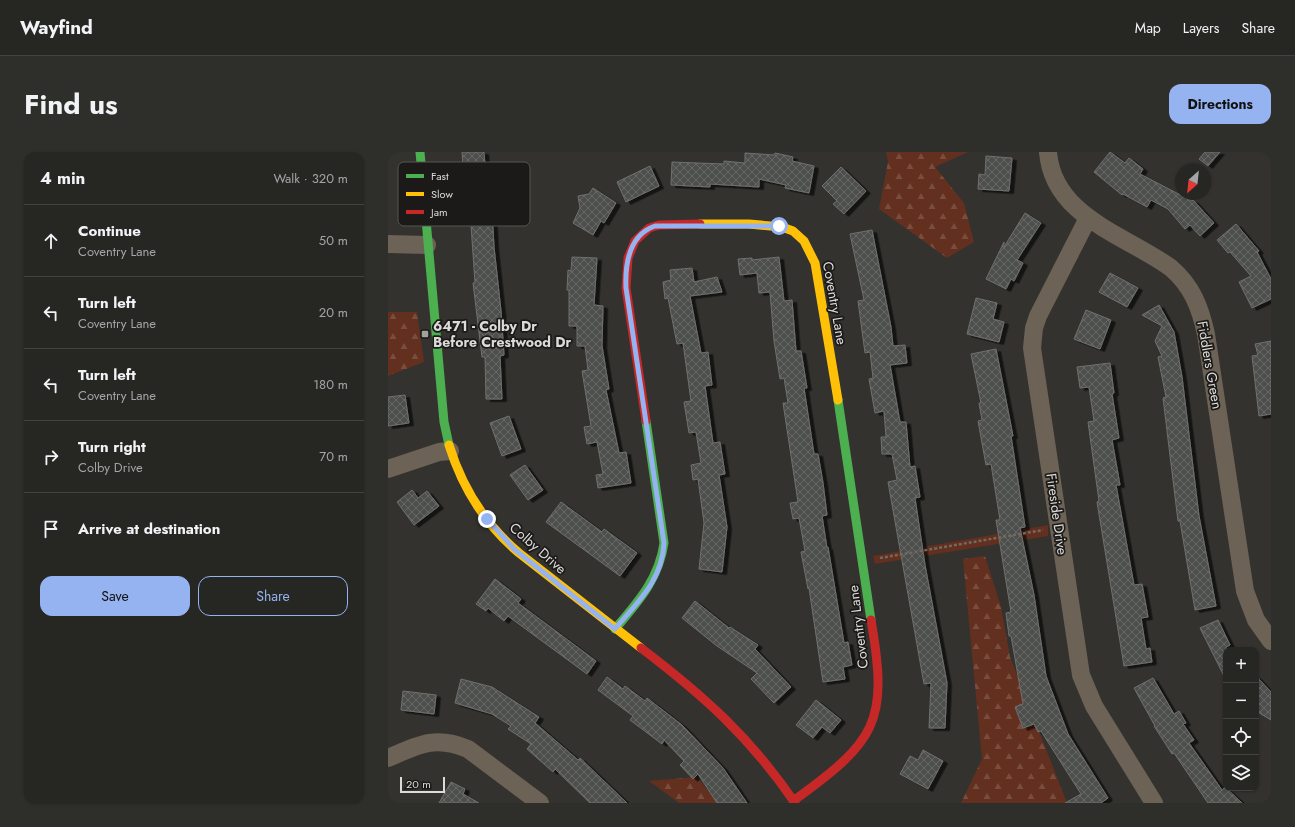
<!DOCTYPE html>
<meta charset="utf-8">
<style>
:root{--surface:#262623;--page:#2e2e2b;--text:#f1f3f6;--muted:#a4a5a6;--line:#424341;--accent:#95b2f1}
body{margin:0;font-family:Jost,sans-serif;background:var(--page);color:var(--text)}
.controls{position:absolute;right:12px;bottom:12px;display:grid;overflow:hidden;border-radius:8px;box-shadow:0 1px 3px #0004}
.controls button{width:36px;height:36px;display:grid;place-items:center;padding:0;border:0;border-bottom:1px solid var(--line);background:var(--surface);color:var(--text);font:20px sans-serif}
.compass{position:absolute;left:787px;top:12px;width:36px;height:36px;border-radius:50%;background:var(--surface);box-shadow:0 1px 3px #0004;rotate:207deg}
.scale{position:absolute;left:12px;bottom:10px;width:45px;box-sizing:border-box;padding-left:4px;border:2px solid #dcdbd8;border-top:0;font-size:11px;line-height:14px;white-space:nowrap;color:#dcdbd8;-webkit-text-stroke:3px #1b1a18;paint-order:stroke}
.stop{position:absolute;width:12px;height:12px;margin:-9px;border:3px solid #95b2f1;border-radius:50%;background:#fff}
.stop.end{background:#95b2f1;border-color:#fff;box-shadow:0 1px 4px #0008}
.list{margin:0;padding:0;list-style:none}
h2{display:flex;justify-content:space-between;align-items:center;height:52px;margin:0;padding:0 16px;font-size:17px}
h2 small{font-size:13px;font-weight:400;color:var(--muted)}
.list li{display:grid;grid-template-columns:26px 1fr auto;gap:12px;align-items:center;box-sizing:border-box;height:72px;padding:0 16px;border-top:1px solid var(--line)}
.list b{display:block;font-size:15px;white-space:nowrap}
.list p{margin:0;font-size:13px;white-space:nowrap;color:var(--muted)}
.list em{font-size:13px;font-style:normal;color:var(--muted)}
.actions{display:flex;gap:8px;padding:12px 16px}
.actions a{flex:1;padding:9px 0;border:1px solid var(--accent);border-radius:12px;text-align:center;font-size:14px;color:var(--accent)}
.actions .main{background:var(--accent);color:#111}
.icon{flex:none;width:22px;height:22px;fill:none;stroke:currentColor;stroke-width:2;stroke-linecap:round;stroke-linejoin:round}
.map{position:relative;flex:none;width:883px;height:651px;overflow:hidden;border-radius:12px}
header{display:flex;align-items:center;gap:24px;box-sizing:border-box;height:56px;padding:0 20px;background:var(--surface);border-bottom:1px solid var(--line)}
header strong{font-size:19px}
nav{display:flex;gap:22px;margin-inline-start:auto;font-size:14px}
.intro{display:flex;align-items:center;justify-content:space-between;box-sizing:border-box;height:96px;padding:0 24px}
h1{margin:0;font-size:28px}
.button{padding:10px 18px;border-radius:12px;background:var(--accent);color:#111;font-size:14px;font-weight:700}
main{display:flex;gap:24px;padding:0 24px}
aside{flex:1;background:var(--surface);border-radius:12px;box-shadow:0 1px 3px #0004}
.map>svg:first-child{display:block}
</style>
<header>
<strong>Wayfind</strong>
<nav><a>Map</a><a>Layers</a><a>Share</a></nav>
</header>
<div class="intro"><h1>Find us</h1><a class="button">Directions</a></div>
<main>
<aside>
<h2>4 min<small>Walk · 320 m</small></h2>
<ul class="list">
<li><svg class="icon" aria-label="ahead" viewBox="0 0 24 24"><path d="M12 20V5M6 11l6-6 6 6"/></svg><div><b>Continue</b><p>Coventry Lane</p></div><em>50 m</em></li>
<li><svg class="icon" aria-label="left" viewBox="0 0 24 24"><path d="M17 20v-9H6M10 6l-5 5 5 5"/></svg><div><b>Turn left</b><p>Coventry Lane</p></div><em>20 m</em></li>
<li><svg class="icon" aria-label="left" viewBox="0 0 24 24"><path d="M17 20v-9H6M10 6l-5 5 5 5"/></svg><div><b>Turn left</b><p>Coventry Lane</p></div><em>180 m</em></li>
<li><svg class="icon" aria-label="right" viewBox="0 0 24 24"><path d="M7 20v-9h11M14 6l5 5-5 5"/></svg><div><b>Turn right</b><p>Colby Drive</p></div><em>70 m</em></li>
<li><svg class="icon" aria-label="arrive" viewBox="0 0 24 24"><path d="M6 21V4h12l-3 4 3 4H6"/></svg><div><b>Arrive at destination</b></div></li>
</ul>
<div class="actions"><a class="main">Save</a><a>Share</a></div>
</aside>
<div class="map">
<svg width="883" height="651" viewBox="0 0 883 651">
<defs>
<pattern id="forest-firs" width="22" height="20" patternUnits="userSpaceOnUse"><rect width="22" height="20" fill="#632f1e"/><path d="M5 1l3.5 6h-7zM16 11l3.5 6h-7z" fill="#794d3e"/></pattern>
<pattern id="building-cross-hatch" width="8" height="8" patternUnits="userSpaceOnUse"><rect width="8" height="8" fill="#4e4f4d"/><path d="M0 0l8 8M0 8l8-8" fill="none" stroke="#676866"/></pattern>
<filter id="shadow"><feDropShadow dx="4.5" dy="2.5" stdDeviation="0" flood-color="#0009"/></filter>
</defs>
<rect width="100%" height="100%" fill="#33322f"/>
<path fill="#632f1e" d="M660,373V384L487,412L485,404Z"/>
<path fill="url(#forest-firs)" d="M498,0H580L547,15L576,51L586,90L559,106L491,57L500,10Z
M0,160H29L36,210L0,224Z
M597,404L613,455L622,505L679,651H573L594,607L575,407Z
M309,625L330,651H291L261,629Z"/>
<path fill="url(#building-cross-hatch)" stroke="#70706e" filter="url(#shadow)" d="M74,0H96L99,40H103L106,95L113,159L116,203L112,204L114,247H98L97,205H94L85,131H87L83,73L79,31H76Z
M722,0L737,11L741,6L755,17L752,22L804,49L805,48L826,71L812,84L802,73L797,77L780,57L763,48L759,55L735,42L734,43L706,20Z
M817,0H832L820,14L811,7Z
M357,1L386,3L387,1L405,5L404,9L426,14L421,41L397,36L398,33L371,27V35L322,32V35L283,33L284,10L336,12V9L357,11Z
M598,4L624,6L621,39L590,37L591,22L597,23Z
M262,14L271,34L238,50L229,30Z
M453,15L478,39L456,62L445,52L449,49L434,34Z
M205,36L228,51L216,71L213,69L205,83L185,71L192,56L190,44L201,42Z
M637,61L653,71L629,108L635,111L626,129L623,127L618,137L598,127L616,90V95Z
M848,72L871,99L869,100L883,127V147L864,156L851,130L863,124L842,100L840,101L829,88Z
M484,78L503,175L505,194L517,193L519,211L502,213L512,270H518L522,315L527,314L532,345L527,346L537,413L559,531L557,576H541L543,531L536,532L500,330L509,328L504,302H494L493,285H498L496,259L487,261L481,227L485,226L482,200L477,201L470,149L476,148L462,82Z
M184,105L209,106L206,153L215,154L214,194L221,237L218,238L231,301L238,300L243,331L210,336L208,323L215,322L209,290L199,292L196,275L203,274L194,219L200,218L197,194H189V174H181V138H179L180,118L183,119Z
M391,105L396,149L404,148L408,199H413L419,236H416L426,302H430L435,331L439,363L434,364L439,396L440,395L456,491L460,490L464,513L455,515L457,527L435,530L421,436L420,437L413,400L417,399L411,366L405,367L402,351L410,350L395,251H400L396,226L392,227L386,189L382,140L371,141L369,121L352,123L350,107L364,106V108Z
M304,116L306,130L329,125L334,140L302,144L313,201L320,200L324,233L317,234L325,291L332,290L337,322L331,323L339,375L334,420L311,417L316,371L310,327L305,328L303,313L313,311L308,280L301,281L296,250L303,249L295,191L289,192L280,146L277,147L275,130L283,128L282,118Z
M722,121L750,136L739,155L711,140Z
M588,146L609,151L605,167L616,170L611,190L579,182Z
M771,153L786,180L794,225L811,364L828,454L807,458L792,369H790L775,246L778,245L770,205L774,204L767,189L774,174L754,163Z
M698,158L723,168L712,197L686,187Z
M883,189V262L871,264L864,204L870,203L867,192Z
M608,197L625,284H623L637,375L632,376L646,443L658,524L680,582L720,646L713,651H677L693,642L653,579L650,580L646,572L635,576L627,555L635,552L623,484H621L618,461L623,460L608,368H612L603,312L598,313L590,269L594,268L591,251H593L583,202Z
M722,211L726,241L724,242L731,286L724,288L732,333H728L746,433L754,432L760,465L753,466L758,497L762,496L764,510L736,514L709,350L711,349L700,270L706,269L701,235L692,236L689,215Z
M17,243L21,271L0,274V245Z
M121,264L133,297L114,304L102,271Z
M137,313L155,338L140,348L122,323Z
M24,338L30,346L39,339L51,354L26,373L9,350Z
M173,350L214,380L216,377L249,401L232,424L158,370Z
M107,427L133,447L130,451L208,509L199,522L120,464L116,469L100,456L98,459L88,452Z
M307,449L341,476L342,475L370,493L367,497L403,535L386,551L363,527L369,521L329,494L294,466Z
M830,468L842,493L838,495V528L812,476Z
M868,524L883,540V568L868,559Z
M219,525L235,537L237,534L257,549L259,546L294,573L335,616L359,651H329L310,622L305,627L292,613L296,609L276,588L274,592L242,568L245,564L210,538Z
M765,526L786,562L791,559L798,571L795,572L806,588L801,591L834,638L837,635L854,651H820L786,601L784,602L766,574H767L746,536Z
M73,527L104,535L151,565L147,571L190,608L192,606L239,651H202L167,617L165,620L139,597L143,592L120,577L123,574L104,562L67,551Z
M15,539L48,543L46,562L13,558Z
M428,548L453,568L442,581L434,575L425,586L408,573Z
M535,598L555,609L540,637L512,622L522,604L530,608Z
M63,630L77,637L75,642L91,651H51Z"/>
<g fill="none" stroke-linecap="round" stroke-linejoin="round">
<path stroke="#706a62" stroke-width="2.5" stroke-dasharray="3 2" stroke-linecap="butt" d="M492,406L655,378"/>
<path stroke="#6c6255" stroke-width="18" d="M660,0C665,65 738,83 783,116C804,134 812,155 818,182L857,439L868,468L883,489
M700,66L650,164L646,176L644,196L693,523L706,554L766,651
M0,92L39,93
M0,317L51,300L62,299
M0,606C30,593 47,583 80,597L152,651"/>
<path stroke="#4caf50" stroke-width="9" d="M32,0L56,270L61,293
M450,248L483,468
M227,477C250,450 271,427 276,391L258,269"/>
<path stroke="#ffc107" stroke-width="9" d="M312,72H361L394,75L405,79L416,89L427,111L450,248
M61,293C74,335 98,373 131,401L253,496"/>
<path stroke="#c62828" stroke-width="9" d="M258,269L238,136L240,106L247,89L261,76L271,73L312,72
M253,496C316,544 362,585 407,651
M405,649C488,589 501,571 483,468"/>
</g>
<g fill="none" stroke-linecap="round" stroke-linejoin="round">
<path stroke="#95b2f1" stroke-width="5" d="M99,367L126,397L227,477C250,449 274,429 276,391L238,136C237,112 241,83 267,74H391"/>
</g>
<rect fill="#a1a09d" stroke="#1b1a18" stroke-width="1.5" x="33" y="178" width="8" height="8" rx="2"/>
<g text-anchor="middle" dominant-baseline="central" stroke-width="3.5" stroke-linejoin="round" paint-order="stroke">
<g font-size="14" fill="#dcdbd8" stroke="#1b1a18">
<text transform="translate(447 151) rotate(80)">Coventry Lane</text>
<text transform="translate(822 213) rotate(80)">Fiddlers Green</text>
<text transform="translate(669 362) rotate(82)">Fireside Drive</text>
<text transform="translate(150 396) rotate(41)">Colby Drive</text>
<text transform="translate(470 475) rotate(-97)">Coventry Lane</text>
</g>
<g font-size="14" font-weight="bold" fill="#dcdbd8" stroke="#1b1a18" text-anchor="start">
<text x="45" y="174">6471 - Colby Dr<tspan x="45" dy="16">Before Crestwood Dr</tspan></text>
</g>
</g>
<rect x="10" y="10" width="132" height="64" rx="6" fill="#1b1a18" stroke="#555452" stroke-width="1"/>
<rect x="18" y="22" width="18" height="4" fill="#4caf50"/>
<rect x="18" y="40" width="18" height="4" fill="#ffc107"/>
<rect x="18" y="58" width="18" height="4" fill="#c62828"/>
<g font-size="11" fill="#dcdbd8">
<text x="43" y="28">Fast</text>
<text x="43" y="46">Slow</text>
<text x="43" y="64">Jam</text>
</g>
</svg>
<div class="controls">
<button>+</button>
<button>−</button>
<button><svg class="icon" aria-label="locate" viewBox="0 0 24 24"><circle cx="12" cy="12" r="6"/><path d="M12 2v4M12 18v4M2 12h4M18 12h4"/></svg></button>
<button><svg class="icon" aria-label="layers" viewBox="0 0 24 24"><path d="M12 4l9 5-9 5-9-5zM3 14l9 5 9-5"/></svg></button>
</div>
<svg class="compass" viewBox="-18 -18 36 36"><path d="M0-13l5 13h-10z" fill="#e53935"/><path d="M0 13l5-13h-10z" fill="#a4a5a6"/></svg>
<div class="scale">20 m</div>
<div class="stop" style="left:391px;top:74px"></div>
<div class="stop end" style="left:99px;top:367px"></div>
</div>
</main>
